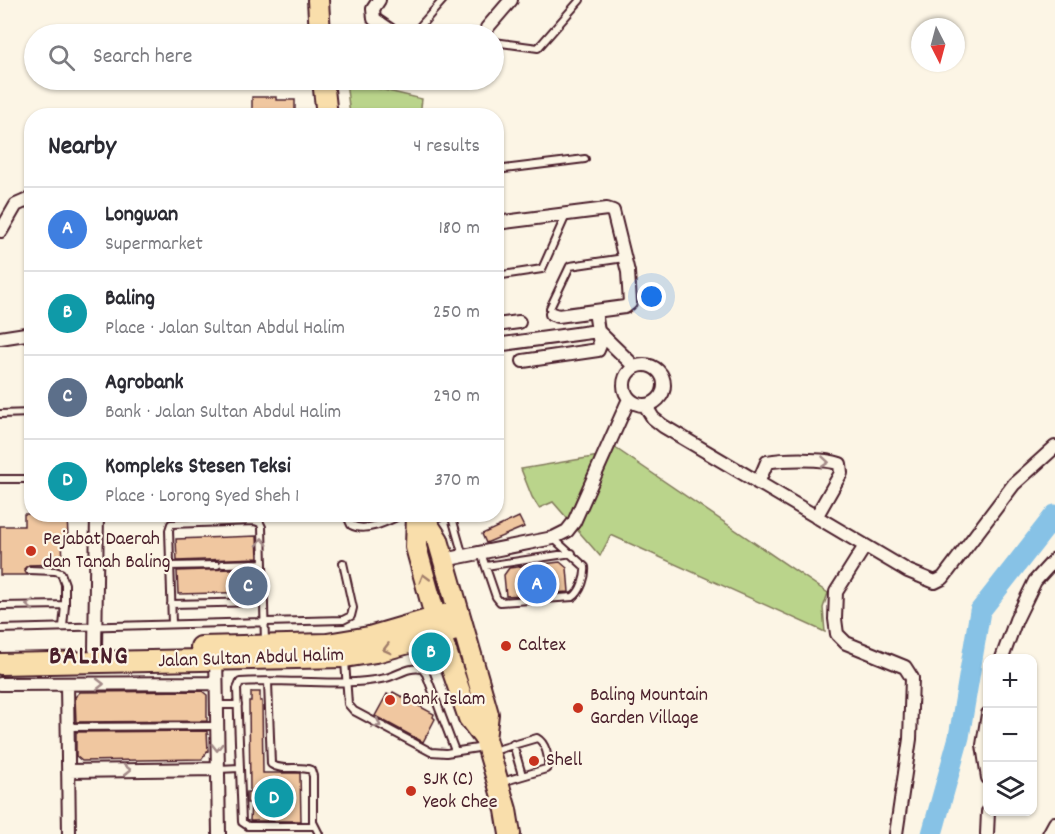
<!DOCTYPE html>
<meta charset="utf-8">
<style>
:root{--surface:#fff;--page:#f2f2f3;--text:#2b2b33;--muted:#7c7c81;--line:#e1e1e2;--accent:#2563eb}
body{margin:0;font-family:Dekko,sans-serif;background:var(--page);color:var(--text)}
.controls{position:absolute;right:18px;bottom:18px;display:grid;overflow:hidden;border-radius:12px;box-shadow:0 2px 4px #0004}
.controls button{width:54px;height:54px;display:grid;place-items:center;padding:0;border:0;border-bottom:2px solid var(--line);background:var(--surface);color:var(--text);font:30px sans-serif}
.compass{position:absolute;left:911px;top:18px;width:54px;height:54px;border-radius:50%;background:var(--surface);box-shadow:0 2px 4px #0004;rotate:174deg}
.you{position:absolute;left:652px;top:297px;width:21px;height:21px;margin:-15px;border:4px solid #fff;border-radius:50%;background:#1a73e8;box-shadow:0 0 0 9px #1a73e833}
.badge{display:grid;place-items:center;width:39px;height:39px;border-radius:50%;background:var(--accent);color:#fff;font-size:20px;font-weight:700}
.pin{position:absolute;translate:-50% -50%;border:3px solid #fff;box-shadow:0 2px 6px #0006}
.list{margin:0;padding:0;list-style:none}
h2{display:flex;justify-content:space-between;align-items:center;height:78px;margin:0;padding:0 24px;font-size:26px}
h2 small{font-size:20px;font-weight:400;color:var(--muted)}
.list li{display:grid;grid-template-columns:39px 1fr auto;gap:18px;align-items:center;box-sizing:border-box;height:84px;padding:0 24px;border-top:2px solid var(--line)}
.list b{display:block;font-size:22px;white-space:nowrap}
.list p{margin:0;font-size:20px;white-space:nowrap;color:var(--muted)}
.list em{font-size:20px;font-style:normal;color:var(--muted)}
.icon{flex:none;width:33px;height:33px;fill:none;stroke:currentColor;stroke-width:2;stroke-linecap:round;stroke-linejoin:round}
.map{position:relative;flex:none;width:1055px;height:834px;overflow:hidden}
.search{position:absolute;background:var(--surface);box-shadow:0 2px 4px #0004;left:24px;top:24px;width:480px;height:66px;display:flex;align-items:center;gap:15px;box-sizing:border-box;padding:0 21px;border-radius:33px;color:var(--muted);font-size:22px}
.panel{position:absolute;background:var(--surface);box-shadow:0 2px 4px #0004;left:24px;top:108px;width:480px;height:414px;border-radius:24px}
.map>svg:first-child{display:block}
</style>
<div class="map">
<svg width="1055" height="834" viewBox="0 0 1055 834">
<rect width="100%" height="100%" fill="#fcf5e5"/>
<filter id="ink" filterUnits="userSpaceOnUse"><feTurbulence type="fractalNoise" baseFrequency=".0167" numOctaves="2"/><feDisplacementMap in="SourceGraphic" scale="12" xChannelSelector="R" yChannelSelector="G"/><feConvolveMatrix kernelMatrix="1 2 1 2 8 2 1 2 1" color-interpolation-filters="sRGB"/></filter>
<g filter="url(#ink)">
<path fill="#bad48b" stroke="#827a5b" stroke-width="1.5" d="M346,81L422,99L420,115H350Z
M608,443L828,593L823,608L825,632L611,535L600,556L553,502L539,508L532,497L521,469L599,456Z"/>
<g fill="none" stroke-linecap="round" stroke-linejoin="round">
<path stroke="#87c2e6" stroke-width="21" d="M932,834L959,737L980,611L1055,515"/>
</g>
<path fill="#f0c7a0" stroke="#4a1f2b" stroke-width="1.5" d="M252,97H276V100H295V116H252Z
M24,514H67L68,538H62L63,564L29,565L24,569L28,575H0V526H24Z
M519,517L524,527L486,543L482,534Z
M257,536L258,558L177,561L176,539Z
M560,562L567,568L569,592L506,596L504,575L509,568Z
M258,568V592L178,594L177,571Z
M202,691L207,695V721L76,722L75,697L80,692Z
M251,692H260V701H262L263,773H300L301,821H250L251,803H247V792H250L249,701H251Z
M393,692L434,714L433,717L435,719L423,742L375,716L387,694L391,696Z
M207,731L208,751L202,759L82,761L76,756V732Z"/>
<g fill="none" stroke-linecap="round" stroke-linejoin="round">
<g stroke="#4a1f2b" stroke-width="10">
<path id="service" d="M390,30L415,32L443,0
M494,42L538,48L580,0
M496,170L585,159
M496,276L542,269L566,215
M552,314L550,308L570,266L624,258
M0,414L32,413
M0,479H32
M346,514L351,525C366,533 389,521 403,514
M451,514L463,556
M429,520L449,514
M481,553L496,597L500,602L573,597C581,592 586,576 585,567L553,538
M223,564L263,563
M170,566L217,565
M486,566L572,553
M171,604L264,602
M0,606L65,605V584L61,573L55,571L29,570
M172,624L169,530L171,524L255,521L260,523L262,527L265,643
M63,627L65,605
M0,629L343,620L351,616L353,608L343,563
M345,661L348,704L354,711L431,752L446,753L484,747
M268,682L271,764C282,772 299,765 311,770L313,776V822L319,834
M217,705H238
M68,727L217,726
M513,744L522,775
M493,751L537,738C546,743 549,758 548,767L546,769L502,782
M218,769L240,768
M314,826H248L242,822L237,689L240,682C288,678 339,688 386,678C398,675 409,666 422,669L426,674L455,751"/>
</g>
<g stroke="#4a1f2b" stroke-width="16">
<path id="minor" d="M379,0L373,9L374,19L390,30
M486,34L487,28L511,0
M496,223L607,209L613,211L628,272L630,303L625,307L558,316L552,314
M1,231L16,205L32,198
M496,325L519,322
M0,338L32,333
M496,345L598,331L635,367
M523,361L598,350L600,345L595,311
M624 385a20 20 0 1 1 40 0a20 20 0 1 1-40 0Z
M645,405L653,418L663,426L908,571L935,582L943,578L1014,484L1055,447
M758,483L767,462C783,459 824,458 840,464L841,473L816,517
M865,546L836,592L835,619L837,634L846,643L905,667L912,678L910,739L896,834
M444,560L553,538L567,531L574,522L629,399
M95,649L97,514
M216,654L219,834
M1002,658L1016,620L1035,581L1055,559
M0,684L216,683
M67,684L69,834
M988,714L983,745L988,778
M68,771L218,769
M987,834L988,812
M1049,834L1055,823"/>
</g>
<g stroke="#4a1f2b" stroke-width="24">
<path id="primary" d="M318,0L320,34
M323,80L327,116
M417,514L416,547L440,634L469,718L485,739L489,752L506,810L510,834
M421,514L438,540L488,714L485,739
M201,647L327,644L369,637L458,611
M0,664L345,657L376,652L463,628"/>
</g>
<use href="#service" stroke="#fcf5e5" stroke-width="6"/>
<use href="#minor" stroke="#fcf5e5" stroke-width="12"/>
<use href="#primary" stroke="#f9deab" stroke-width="20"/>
</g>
<defs><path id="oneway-chevron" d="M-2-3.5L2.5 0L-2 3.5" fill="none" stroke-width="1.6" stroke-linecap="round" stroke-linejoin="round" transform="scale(1.5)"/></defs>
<g stroke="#a38a88">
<use href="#oneway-chevron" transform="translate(825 462) rotate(5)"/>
<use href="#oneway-chevron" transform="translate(262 542) rotate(-92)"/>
<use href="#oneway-chevron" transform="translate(30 605) rotate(179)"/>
<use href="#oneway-chevron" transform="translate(100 684)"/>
<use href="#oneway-chevron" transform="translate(377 724) rotate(29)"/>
<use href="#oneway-chevron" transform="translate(217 747) rotate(89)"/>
<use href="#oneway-chevron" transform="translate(127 770) rotate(-1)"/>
</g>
<g stroke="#a27e6b">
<use href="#oneway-chevron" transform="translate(424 578) rotate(-106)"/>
<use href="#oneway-chevron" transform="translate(387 649) rotate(165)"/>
</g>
</g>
<g fill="#c8321e" stroke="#fcf5e5" stroke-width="2">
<circle cx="31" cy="551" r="6"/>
<circle cx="506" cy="646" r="6"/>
<circle cx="390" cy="700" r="6"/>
<circle cx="578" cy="708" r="6"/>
<circle cx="534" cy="761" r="6"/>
<circle cx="411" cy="791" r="6"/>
</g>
<g text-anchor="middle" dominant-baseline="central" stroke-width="4.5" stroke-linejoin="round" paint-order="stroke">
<g font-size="20" fill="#4a1f2b" stroke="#fcf5e5" text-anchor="start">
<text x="43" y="540">Pejabat Daerah<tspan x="43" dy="23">dan Tanah Baling</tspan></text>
<text x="518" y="646">Caltex</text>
<text x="590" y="696">Baling Mountain<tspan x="590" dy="23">Garden Village</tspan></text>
<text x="402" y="700">Bank Islam</text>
<text x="546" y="761">Shell</text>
<text x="423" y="780">SJK (C)<tspan x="423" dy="23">Yeok Chee</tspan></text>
</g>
<g font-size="20" fill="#4a1f2b" stroke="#fcf5e5">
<text transform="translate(251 659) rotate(-2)">Jalan Sultan Abdul Halim</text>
</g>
<g font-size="26" font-weight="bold" letter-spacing="1.5" fill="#4a1f2b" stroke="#fcf5e5">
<text x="89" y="657">BALING</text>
</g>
</g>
</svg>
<div class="controls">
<button>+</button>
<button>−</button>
<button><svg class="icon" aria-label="layers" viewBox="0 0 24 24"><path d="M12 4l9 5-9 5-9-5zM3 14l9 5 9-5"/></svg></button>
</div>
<svg class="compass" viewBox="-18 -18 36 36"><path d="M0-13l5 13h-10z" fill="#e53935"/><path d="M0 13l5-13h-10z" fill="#7c7c81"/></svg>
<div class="you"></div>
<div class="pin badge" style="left:537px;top:584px;background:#3f7fe0">A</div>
<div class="pin badge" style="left:431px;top:652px;background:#0f9aa8">B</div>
<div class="pin badge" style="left:248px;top:586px;background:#5c6f8a">C</div>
<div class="pin badge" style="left:274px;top:798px;background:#0f9aa8">D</div>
<div class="search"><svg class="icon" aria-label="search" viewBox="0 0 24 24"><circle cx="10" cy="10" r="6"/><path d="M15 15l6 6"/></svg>Search here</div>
<section class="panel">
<h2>Nearby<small>4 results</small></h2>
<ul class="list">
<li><span class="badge" style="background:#3f7fe0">A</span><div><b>Longwan</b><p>Supermarket</p></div><em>180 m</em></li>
<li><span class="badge" style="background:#0f9aa8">B</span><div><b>Baling</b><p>Place · Jalan Sultan Abdul Halim</p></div><em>250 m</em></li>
<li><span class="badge" style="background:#5c6f8a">C</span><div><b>Agrobank</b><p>Bank · Jalan Sultan Abdul Halim</p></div><em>290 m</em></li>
<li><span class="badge" style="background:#0f9aa8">D</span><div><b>Kompleks Stesen Teksi</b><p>Place · Lorong Syed Sheh 1</p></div><em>370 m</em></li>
</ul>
</section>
</div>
